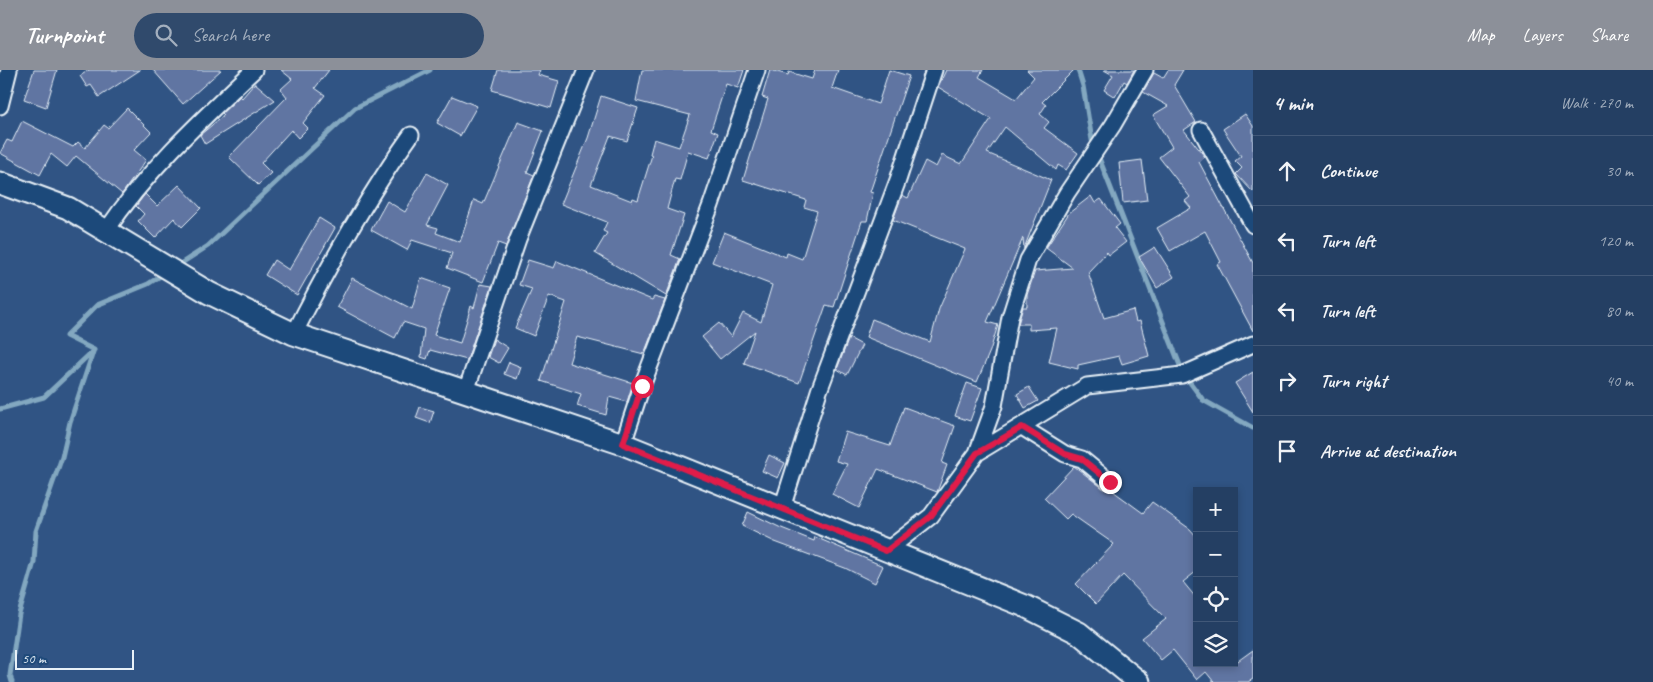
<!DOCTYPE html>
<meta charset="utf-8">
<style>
:root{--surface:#243f63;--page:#304a6c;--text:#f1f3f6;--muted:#a3afbe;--line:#415878;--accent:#8c9099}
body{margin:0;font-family:Caveat,sans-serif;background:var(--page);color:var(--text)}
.controls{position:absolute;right:15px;bottom:15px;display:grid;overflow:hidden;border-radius:0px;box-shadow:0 2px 8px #0003}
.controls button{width:45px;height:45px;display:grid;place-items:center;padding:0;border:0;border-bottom:1px solid var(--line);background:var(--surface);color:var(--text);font:25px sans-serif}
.scale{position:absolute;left:15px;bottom:12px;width:119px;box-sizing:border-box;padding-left:5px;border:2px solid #e8f1f8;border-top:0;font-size:14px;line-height:18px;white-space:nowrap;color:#e8f1f8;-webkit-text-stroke:4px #1f4a7a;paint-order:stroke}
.stop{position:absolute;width:15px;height:15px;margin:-11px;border:4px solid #e11d48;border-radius:50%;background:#fff}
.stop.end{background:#e11d48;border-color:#fff;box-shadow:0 1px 5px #0008}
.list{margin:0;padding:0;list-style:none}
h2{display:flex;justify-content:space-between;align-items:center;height:65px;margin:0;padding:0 20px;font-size:21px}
h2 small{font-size:16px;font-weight:400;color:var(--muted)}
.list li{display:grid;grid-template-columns:32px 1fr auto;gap:15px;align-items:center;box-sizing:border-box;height:70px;padding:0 20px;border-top:1px solid var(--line)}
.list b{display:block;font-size:19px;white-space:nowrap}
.list em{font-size:16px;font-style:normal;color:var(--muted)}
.icon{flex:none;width:28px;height:28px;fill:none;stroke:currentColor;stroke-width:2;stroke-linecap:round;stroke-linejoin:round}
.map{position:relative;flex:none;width:1253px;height:612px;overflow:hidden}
header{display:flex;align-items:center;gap:30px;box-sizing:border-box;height:70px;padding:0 25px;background:var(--accent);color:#fff}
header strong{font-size:24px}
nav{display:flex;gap:28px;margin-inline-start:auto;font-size:18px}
.search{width:350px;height:45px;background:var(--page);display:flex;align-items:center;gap:12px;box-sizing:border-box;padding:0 18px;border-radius:28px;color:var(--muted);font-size:19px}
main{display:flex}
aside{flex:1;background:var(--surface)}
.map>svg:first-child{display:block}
</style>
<header>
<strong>Turnpoint</strong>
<div class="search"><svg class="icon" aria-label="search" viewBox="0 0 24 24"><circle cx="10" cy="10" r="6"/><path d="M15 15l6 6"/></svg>Search here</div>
<nav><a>Map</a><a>Layers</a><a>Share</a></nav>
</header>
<main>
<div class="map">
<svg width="1253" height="612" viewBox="0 0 1253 612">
<rect width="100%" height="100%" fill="#305484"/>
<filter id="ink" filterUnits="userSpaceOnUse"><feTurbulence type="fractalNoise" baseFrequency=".02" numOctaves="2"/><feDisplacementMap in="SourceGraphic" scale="10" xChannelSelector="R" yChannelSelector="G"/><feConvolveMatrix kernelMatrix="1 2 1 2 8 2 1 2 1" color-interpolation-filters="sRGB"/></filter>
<g filter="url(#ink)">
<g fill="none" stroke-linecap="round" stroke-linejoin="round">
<path stroke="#83a8c0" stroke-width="5" d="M1078,0L1083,16L1092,70L1183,303L1203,330L1253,358
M177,196L208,176L355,38L430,0
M0,339L44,327L94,280L66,266L97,235L148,214L165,203
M12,612L10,605L19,544L34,492L36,461L62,387L70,352L93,282"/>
</g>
<path fill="#6074a2" stroke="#e8f1f8" d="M34,0H57L46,37L24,29Z
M89,0H140L99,27L91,15L87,17L80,6Z
M153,0H221L183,34Z
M281,0H329L315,18L325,25L303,53L308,58L298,68L291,60L261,93L271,103L258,115L229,87L287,27L281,19L292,9Z
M498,0H540L538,5L559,11L551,38L492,20Z
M642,0H744L738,18L726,14L711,60L718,63L709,88L688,81L680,110L675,109L667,139L684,145L671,185L680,189L666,226L595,183L607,163L603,161L607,152L561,134L588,68L601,26L638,38L627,71L610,66L591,115L632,131L633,128L638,130L652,85L650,84L654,69L679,77L690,45L636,31Z
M770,0L788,5L789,2L812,9L815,0H838L832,18L878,34L889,0L909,6L870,122L873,123L867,151H862L834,237L826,235L799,313L744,293L755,261L720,289L702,267L719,253L731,267L743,243L761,252L772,215L712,192L724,162L786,187L787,183L802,189L817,141L804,137L806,130L743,110L768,29L762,27Z
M946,0H983L979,7L1016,29L1034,7L1027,0H1074L1042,32L1046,35L1040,44L1049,52L1044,58L1078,83L1066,100L1058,95L1056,100L1005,57L987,83L1051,110L1025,176L1024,179L1023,168L987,252L998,255L990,281L977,312L866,267L872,249L930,272L939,239L965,179L893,150L902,125L908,128L925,91L936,97L942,85L961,94L991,49L938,17Z
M1104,0H1134L1127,13L1124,11L1115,27L1104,20L1113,5Z
M1168,0H1183L1174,15L1196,52L1184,60L1205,87L1199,92L1253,193V261L1217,194L1221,192L1205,161L1170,181L1157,158L1191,138L1185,131L1190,127L1159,87L1172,77L1153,45L1168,36L1143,22L1154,3L1163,8Z
M255,13L275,30L205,74L200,65L224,45L222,43L240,26L242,28Z
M452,26L477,36L460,66L437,53Z
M127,38L151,62L134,80L146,90L122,124L76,86L67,97L51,84L40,105L0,83L7,70L12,72L22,51L73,77L78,72L85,78L104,55L108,58Z
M1245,44L1253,56V122L1236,104L1242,98L1235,91L1241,86L1223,59Z
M518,52L543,61L527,102L534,105L506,176L498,173L483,212L447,198L452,183L412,170L407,180L371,160L387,131L405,142L427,103L448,115L427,155L438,158L436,163L460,172L474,130L483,134Z
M1142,90L1147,130L1123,133L1119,93Z
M179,115L201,138L182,157L174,148L155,168L138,151L144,144L136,136L145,124L157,136Z
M1091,126L1095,133L1101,129L1120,154L1115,158L1126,172L1109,185L1107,182L1088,202L1104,248L1133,240L1136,252L1140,251L1149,286L1122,294L1119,286L1078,295V299L1049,292L1057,258L1029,260V254H1018L1023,237H1027V225L1035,201L1073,198L1046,178L1069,143Z
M319,148L335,158L297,225L265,205L274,190L289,200Z
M1155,177L1174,207L1157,218L1139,187Z
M528,190L554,198L557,191L652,230L654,227L665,230L644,284L577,267L569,293L633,313L627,332L609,327L606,345L577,336L581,324L541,311L566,232L549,226L534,266L515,258L532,219L519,215Z
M352,208L412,239L421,208L450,218L434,265L460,273L471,236L474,238L480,214L492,216L467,290L430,280L427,289L421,287L424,259L403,252L395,268L337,237Z
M849,268L862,275L847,305L837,299Z
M494,269L508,278L499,293L488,287Z
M509,292L521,297L517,309L504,304Z
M1253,302V342L1235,313Z
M967,313L982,318L970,351L955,346Z
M1029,317L1038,331L1025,338L1017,324Z
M420,337L434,341L430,353L416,348Z
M904,337L955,356L942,393L947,395L937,422L878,399L859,438L832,424L847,394L836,391L845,362L890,376Z
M769,385L785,393L778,408L762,401Z
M1074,396L1104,419L1113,421L1143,443L1152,432L1190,459L1197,467V501L1183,512L1197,529V593H1235L1253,580V609L1248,612H1214L1206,602L1197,610L1173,580L1161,590L1142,568L1166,549L1123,505L1096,534L1076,514L1114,474L1071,444L1066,449L1044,428Z
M748,442L779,457L814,471L815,467L883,496L875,513L845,498L775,472L742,456Z"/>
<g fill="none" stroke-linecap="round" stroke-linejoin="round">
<g stroke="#e8f1f8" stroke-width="19">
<path id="minor" d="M0,36L9,0
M1201,60L1253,155
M106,161C147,100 200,51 254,0
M294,264C329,195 366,128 411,65
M466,321L518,169L586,0
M1022,357L1065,384L1082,389L1110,412
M623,374L642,316L711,135L757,0
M977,383L1087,316L1182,305L1253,274
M782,438L819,321L898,110L934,0
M886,481L931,446L977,383L994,336L1010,247L1028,190L1067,123L1113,55L1145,0"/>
</g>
<g stroke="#e8f1f8" stroke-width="25">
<path id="secondary" d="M0,113L68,138L209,223L294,264L623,374L1025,536L1079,563L1139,612"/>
</g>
<use href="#minor" stroke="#1f4a7a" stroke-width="15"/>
<use href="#secondary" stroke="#1f4a7a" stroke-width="21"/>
</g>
</g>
<g fill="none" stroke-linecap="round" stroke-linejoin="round" filter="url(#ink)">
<path stroke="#e11d48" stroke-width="6" d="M642,316L623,374L886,481L931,446L977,383L1022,357L1065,384L1082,389L1110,412"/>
</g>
</svg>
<div class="controls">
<button>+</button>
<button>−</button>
<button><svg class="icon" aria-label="locate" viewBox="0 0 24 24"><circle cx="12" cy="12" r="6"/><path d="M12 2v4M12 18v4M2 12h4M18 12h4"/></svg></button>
<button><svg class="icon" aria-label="layers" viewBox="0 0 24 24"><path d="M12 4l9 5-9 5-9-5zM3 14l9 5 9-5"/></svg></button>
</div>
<div class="scale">50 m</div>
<div class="stop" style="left:642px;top:316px"></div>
<div class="stop end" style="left:1110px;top:412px"></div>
</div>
<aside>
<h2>4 min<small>Walk · 270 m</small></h2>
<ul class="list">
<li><svg class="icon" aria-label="ahead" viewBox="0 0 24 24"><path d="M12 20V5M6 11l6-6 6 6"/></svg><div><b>Continue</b></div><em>30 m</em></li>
<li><svg class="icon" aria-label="left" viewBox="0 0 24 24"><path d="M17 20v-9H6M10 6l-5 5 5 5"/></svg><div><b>Turn left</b></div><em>120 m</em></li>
<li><svg class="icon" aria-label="left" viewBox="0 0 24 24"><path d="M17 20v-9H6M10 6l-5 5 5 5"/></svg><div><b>Turn left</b></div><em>80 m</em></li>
<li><svg class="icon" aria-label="right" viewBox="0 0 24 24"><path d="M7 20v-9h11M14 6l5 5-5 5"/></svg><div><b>Turn right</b></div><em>40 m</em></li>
<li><svg class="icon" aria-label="arrive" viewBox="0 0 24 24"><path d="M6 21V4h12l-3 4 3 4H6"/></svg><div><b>Arrive at destination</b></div></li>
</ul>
</aside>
</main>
